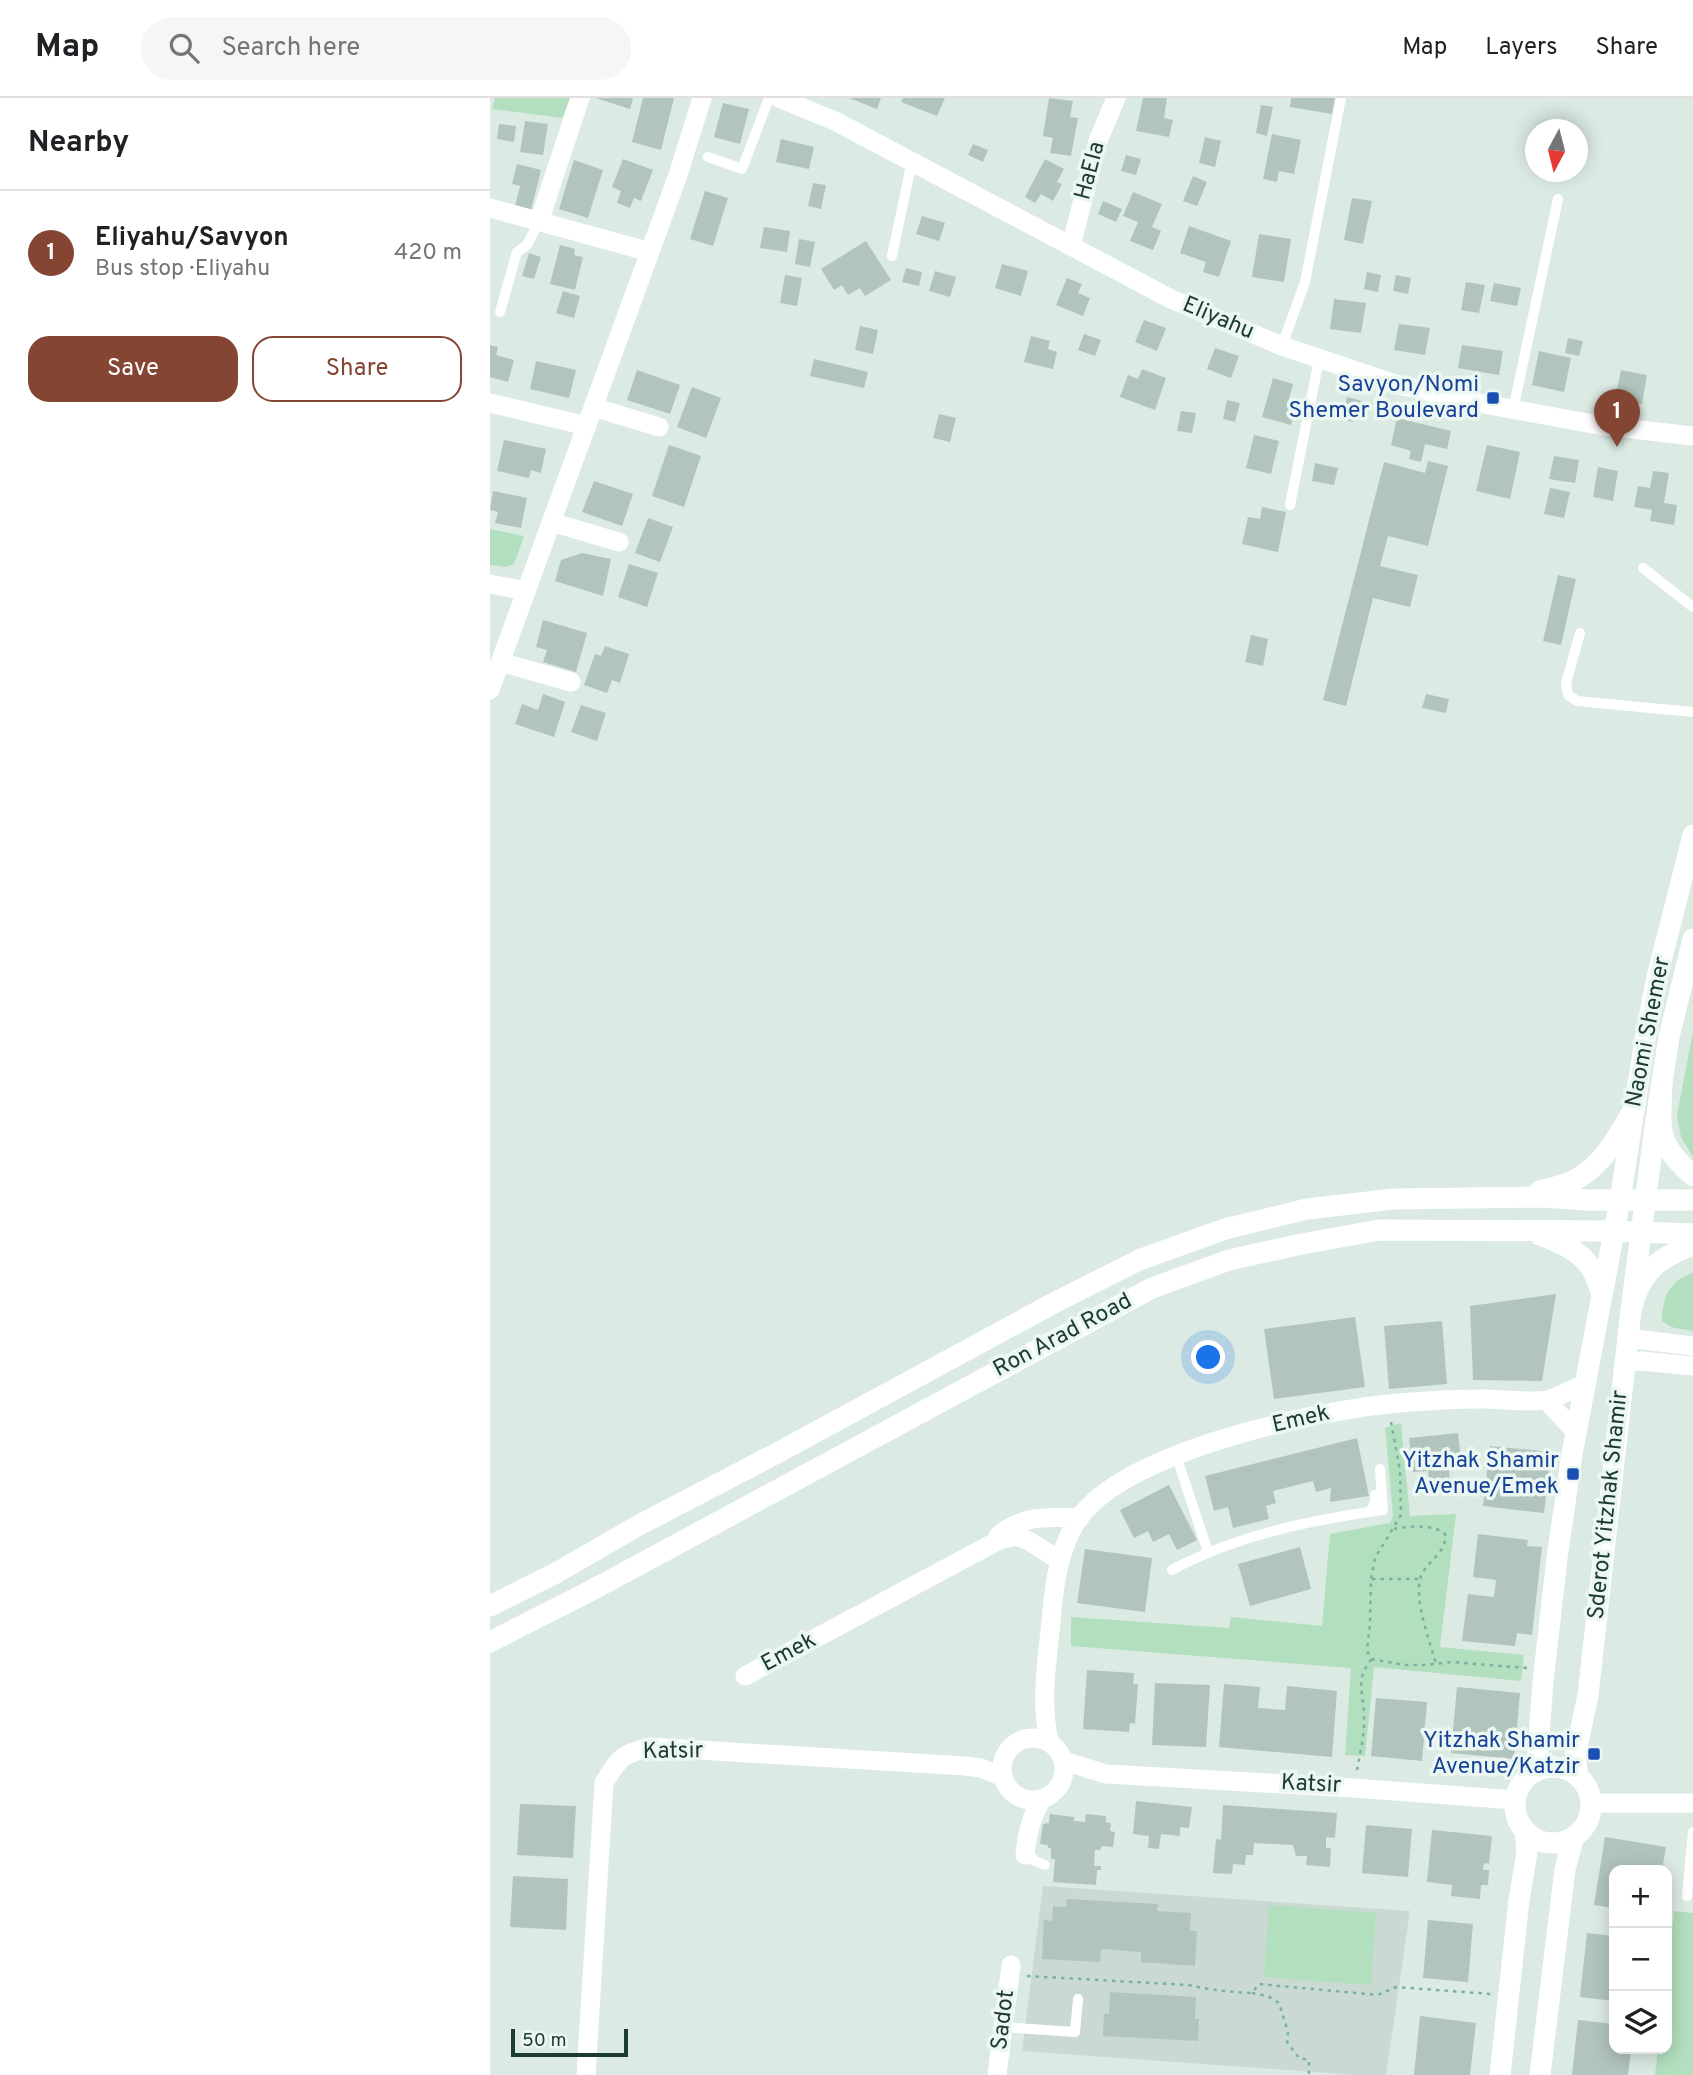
<!DOCTYPE html>
<meta charset="utf-8">
<style>
:root{--surface:#fff;--page:#f6f6f6;--text:#202124;--muted:#757577;--line:#e0e0e0;--accent:#844533}
body{margin:0;font-family:Overpass,sans-serif;background:var(--page);color:var(--text)}
.controls{position:absolute;right:21px;bottom:21px;display:grid;overflow:hidden;border-radius:14px;box-shadow:0 4px 18px #0003}
.controls button{width:63px;height:63px;display:grid;place-items:center;padding:0;border:0;border-bottom:2px solid var(--line);background:var(--surface);color:var(--text);font:35px sans-serif}
.compass{position:absolute;left:1035px;top:21px;width:63px;height:63px;border-radius:50%;background:var(--surface);box-shadow:0 4px 18px #0003;rotate:187deg}
.scale{position:absolute;left:21px;bottom:18px;width:117px;box-sizing:border-box;padding-left:7px;border:4px solid #1c3b32;border-top:0;font-size:19px;line-height:24px;white-space:nowrap;color:#1c3b32;-webkit-text-stroke:5px #ecf7f1;paint-order:stroke}
.you{position:absolute;left:719px;top:1260px;width:24px;height:24px;margin:-18px;border:5px solid #fff;border-radius:50%;background:#1a73e8;box-shadow:0 0 0 10px #1a73e833}
.badge{display:grid;place-items:center;width:46px;height:46px;border-radius:50%;background:var(--accent);color:#fff;font-size:23px;font-weight:700}
.pin{position:absolute;translate:-50% -58px;filter:drop-shadow(0 2px 4px #0008)}
.pin::after{content:'';position:absolute;top:37px;width:24px;height:21px;background:inherit;clip-path:polygon(0 0,100% 0,50% 100%)}
.list{margin:0;padding:0;list-style:none}
h2{display:flex;justify-content:space-between;align-items:center;height:91px;margin:0;padding:0 28px;font-size:30px}
h2 small{font-size:23px;font-weight:400;color:var(--muted)}
.list li{display:grid;grid-template-columns:46px 1fr auto;gap:21px;align-items:center;box-sizing:border-box;height:126px;padding:0 28px;border-top:2px solid var(--line)}
.list b{display:block;font-size:26px;white-space:nowrap}
.list p{margin:0;font-size:23px;white-space:nowrap;color:var(--muted)}
.list em{font-size:23px;font-style:normal;color:var(--muted)}
.actions{display:flex;gap:14px;padding:21px 28px}
.actions a{flex:1;padding:16px 0;border:2px solid var(--accent);border-radius:21px;text-align:center;font-size:24px;color:var(--accent)}
.actions .main{background:var(--accent);color:#fff}
.icon{flex:none;width:38px;height:38px;fill:none;stroke:currentColor;stroke-width:2;stroke-linecap:round;stroke-linejoin:round}
.map{position:relative;flex:none;width:1203px;height:1977px;overflow:hidden}
header{display:flex;align-items:center;gap:42px;box-sizing:border-box;height:98px;padding:0 35px;background:var(--surface);border-bottom:2px solid var(--line)}
header strong{font-size:33px}
nav{display:flex;gap:38px;margin-inline-start:auto;font-size:24px}
.search{width:490px;height:63px;background:var(--page);display:flex;align-items:center;gap:18px;box-sizing:border-box;padding:0 24px;border-radius:38px;color:var(--muted);font-size:26px}
main{display:flex}
aside{flex:1;background:var(--surface)}
.map>svg:first-child{display:block}
</style>
<header>
<strong>Map</strong>
<div class="search"><svg class="icon" aria-label="search" viewBox="0 0 24 24"><circle cx="10" cy="10" r="6"/><path d="M15 15l6 6"/></svg>Search here</div>
<nav><a>Map</a><a>Layers</a><a>Share</a></nav>
</header>
<main>
<aside>
<h2>Nearby<small></small></h2>
<ul class="list">
<li><span class="badge">1</span><div><b>Eliyahu/Savyon</b><p>Bus stop · Eliyahu</p></div><em>420 m</em></li>
</ul>
<div class="actions"><a class="main">Save</a><a>Share</a></div>
</aside>
<div class="map">
<svg width="1203" height="1977" viewBox="0 0 1203 1977">
<rect width="100%" height="100%" fill="#dceae4"/>
<path fill="#cadad2" d="M553,1788L920,1813L896,1977H865L532,1953Z"/>
<path fill="#b2dfbd" d="M5,0H80L72,20L2,11Z
M0,431L34,438L24,466L15,469L0,467Z
M1203,934V1059L1191,1039L1187,1017Z
M1203,1175V1233L1181,1229L1172,1223C1172,1201 1180,1181 1203,1175Z
M911,1325L920,1418L966,1416L950,1549L1034,1557L1031,1583L884,1569L875,1658L855,1657L861,1570L581,1548V1519L739,1530L741,1519L832,1528L840,1436L900,1425L903,1417L895,1330Z
M779,1807L886,1815L881,1887L774,1879Z
M1184,1813L1203,1815V1977H1165L1168,1951H1177V1876Z"/>
<path fill="#b1c5bc" d="M106,0H143L140,11Z
M153,0H184L171,52L142,44Z
M359,0H391L387,11Z
M413,0H455L447,18L411,4Z
M559,0L583,3L580,19L588,20L581,58L560,55L563,40L553,38Z
M653,0H677L674,20L683,22L679,39L646,33Z
M801,0H845L842,16L800,9Z
M233,5L259,11L250,46L224,39Z
M771,7L783,9L777,38L766,35Z
M35,23L58,26L53,57L30,54Z
M9,26L26,28L24,44L7,41Z
M782,36L811,42L804,76L789,73L787,84L773,81Z
M715,39L731,43L725,69L709,65Z
M291,41L324,49L319,71L286,64Z
M483,46L498,52L493,64L478,57Z
M636,57L651,61L646,77L631,73Z
M133,61L163,72L151,103L144,100L140,110L127,105L131,93L122,89Z
M555,61L574,71L567,84L572,86L563,103L551,96L545,105L535,99Z
M84,62L113,72L98,120L69,111Z
M27,66L51,72L41,112L25,108L30,88L22,86Z
M703,78L717,84L707,108L693,103Z
M323,85L336,87L331,111L318,108Z
M215,93L238,100L223,148L200,141Z
M643,94L672,106L662,129L671,133L663,152L640,143L648,124L633,118Z
M862,100L882,103L873,146L854,142Z
M613,103L632,111L626,124L608,116Z
M432,118L455,125L449,143L426,136Z
M699,128L741,143L729,179L713,174L716,164L690,155Z
M274,129L300,133L297,154L270,150Z
M769,136L801,141L794,184L762,179Z
M309,141L325,144L320,169L305,166Z
M376,143L401,182L375,198L370,190L358,197L352,187L344,192L331,171Z
M70,147L85,151L84,157L93,159L85,192L60,186Z
M39,155L51,159L44,181L32,178Z
M512,166L538,173L531,198L505,190Z
M416,170L432,174L429,188L412,184Z
M445,173L466,179L460,199L439,193Z
M877,174L891,177L888,194L874,191Z
M295,177L312,180L307,208L290,205Z
M906,177L921,180L918,196L903,193Z
M577,180L592,186L588,195L600,200L593,218L566,207Z
M976,184L995,187L989,215L971,212Z
M1004,185L1031,190L1027,208L1000,203Z
M73,193L90,198L84,220L66,215Z
M844,201L876,205L871,235L840,231Z
M654,222L676,230L667,253L645,244Z
M909,226L940,230L935,257L904,252Z
M370,228L388,232L383,256L365,252Z
M594,236L611,242L605,258L588,252Z
M541,238L560,243L558,251L567,254L563,271L534,264Z
M1078,240L1093,243L1089,258L1075,255Z
M0,247L8,249L6,257L24,262L18,284L0,279Z
M972,247L1013,253L1009,277L968,270Z
M725,250L749,258L741,280L717,271Z
M1049,253L1081,260L1074,294L1042,287Z
M324,261L378,274L374,290L320,278Z
M46,263L86,272L79,300L40,291Z
M652,271L676,280L665,312L630,299L638,277L648,281Z
M147,272L190,287L180,316L137,302Z
M1131,272L1157,277L1152,306L1125,301Z
M783,280L803,286L797,308L806,310L801,327L772,319Z
M202,289L231,300L216,340L187,329Z
M857,299L880,305L875,321L864,318L863,324L845,319L849,306L855,307Z
M737,302L750,305L745,324L733,321Z
M691,313L706,315L702,335L687,333Z
M449,316L466,320L460,344L443,340Z
M907,320L961,333L957,351L935,346L931,364L919,361L921,353L901,347Z
M764,337L789,343L781,376L756,370Z
M14,342L56,351L51,375L41,372L39,380L7,373Z
M179,347L211,358L194,409L162,398Z
M997,347L1030,354L1020,401L986,393Z
M1064,358L1089,362L1085,385L1059,381Z
M938,363L958,368L938,448L898,438L890,468L928,477L920,509L883,500L856,608L833,602L894,364L935,375Z
M825,365L848,370L844,387L822,383Z
M1108,369L1128,373L1123,403L1103,399Z
M1163,373L1179,375L1174,405L1187,407L1184,427L1160,423L1162,412L1144,409L1148,388L1160,390Z
M104,383L143,396L132,428L92,414Z
M1060,390L1080,394L1074,420L1054,416Z
M3,393L37,400L31,430L5,425L8,414L0,412Z
M772,409L796,414L788,454L752,446L758,419L770,421Z
M158,420L183,429L170,464L145,455Z
M92,455L121,461L113,498L65,483L71,462Z
M139,466L168,475L157,509L128,499Z
M1068,477L1086,481L1071,547L1053,543Z
M53,522L97,535L86,574L53,564L57,552L46,549Z
M761,537L778,541L773,568L755,564Z
M115,548L139,556L130,585L122,582L117,595L94,587L105,556L111,558Z
M53,596L75,604L64,639L25,626L32,606L48,612Z
M936,596L959,601L956,615L932,610Z
M91,607L116,615L107,643L81,634Z
M1066,1196L1052,1283L983,1282L980,1208Z
M865,1219L875,1289L784,1301L774,1231Z
M952,1223L957,1286L899,1291L894,1228Z
M968,1335L972,1371L959,1372L960,1385L940,1387L938,1373L923,1374L919,1340Z
M867,1340L879,1398L840,1404L841,1390L826,1394L823,1383L783,1393L786,1405L776,1408L779,1421L743,1430L738,1409L724,1413L715,1378Z
M1000,1348L1061,1354L1054,1415L993,1408Z
M679,1387L707,1442L687,1452L679,1436L663,1444L658,1433L644,1440L630,1412Z
M988,1436L1038,1442L1037,1448L1052,1449L1042,1537L1027,1535L1025,1548L972,1543L978,1496L1004,1499L1006,1482L983,1479Z
M810,1449L821,1491L760,1508L748,1466Z
M595,1451L662,1460L655,1514L587,1505Z
M597,1572L644,1575L643,1586H648L645,1626L640,1625L639,1634L593,1631Z
M665,1585L720,1587L716,1649L662,1647Z
M734,1586L770,1589L768,1610L795,1612L797,1588L847,1593L842,1659L729,1649Z
M967,1589L1030,1595L1024,1661L961,1655Z
M886,1600L937,1604L932,1663L881,1658Z
M646,1703L702,1709L699,1730L690,1729V1738L671,1736L669,1751L658,1750L659,1738L643,1736Z
M30,1706L86,1708L83,1760L27,1757Z
M733,1707L847,1715L845,1740L836,1739V1750H841L840,1769L816,1767L817,1758H806L803,1747L764,1745L763,1757H756L755,1767L743,1766L742,1776L723,1775L726,1741L731,1742Z
M560,1716L584,1719V1723L595,1724L596,1716L616,1718V1724L621,1725L620,1733L625,1734L623,1749L612,1748L610,1752H605L604,1768H611V1772H607L606,1787L563,1784L565,1761H561V1750H558V1747L550,1746L553,1726L559,1725Z
M876,1727L922,1731L918,1779L872,1775Z
M942,1732L1002,1738L999,1766L994,1765L993,1772H999L998,1787H991L990,1801L961,1798L962,1787L937,1784Z
M1115,1739L1176,1749L1172,1772H1124V1810L1104,1807Z
M23,1778L78,1781L76,1832L20,1829Z
M577,1801L668,1806L667,1813L701,1815L700,1833H707L705,1868L651,1864V1854L611,1851L610,1864L552,1861L554,1822L562,1823L563,1808L576,1809Z
M938,1822L983,1826L978,1884L933,1880Z
M1097,1835L1124,1838V1903L1090,1899Z
M620,1894L706,1899L705,1921H709L708,1943L613,1938L614,1916H619Z
M930,1918L986,1925L980,1977H924Z
M1088,1922L1124,1926V1951H1141L1138,1977H1082Z"/>
<g fill="none" stroke-linecap="round" stroke-linejoin="round">
<path stroke="#79b29f" stroke-width="2.5" stroke-dasharray="3.5 5" stroke-linecap="butt" d="M901,1324L910,1373L911,1417L885,1460L881,1481L880,1526L877,1553L882,1561L914,1567H935L961,1564L1037,1570
M904,1431C917,1428 945,1426 955,1436C958,1454 937,1463 931,1478C923,1501 940,1543 946,1566
M882,1481H931
M867,1672C870,1655 875,1636 874,1618C874,1594 864,1582 882,1561
M537,1878L698,1887C720,1892 740,1894 762,1895L769,1886L888,1897L906,1889L1001,1896
M762,1895L778,1898L789,1905L798,1934L797,1944L809,1960L819,1962V1977"/>
<path stroke="#fff" stroke-width="10" d="M218,59L252,71L279,0
M402,158L422,63
M10,214L27,154L37,147L49,124
M792,248L815,184L851,0
M1023,312L1068,101
M800,407L829,262
M1153,470L1203,509
M1090,535L1076,585L1078,597L1087,603L1203,614
M686,1357L718,1454
M880,1414L885,1404V1397
M682,1472C747,1437 821,1422 893,1412L890,1371
M538,1751L543,1762L555,1767
M1197,1798L1203,1734
M513,1929L585,1934L588,1901"/>
<path stroke="#fff" stroke-width="19" d="M289,0L345,23L681,201L792,248L905,286L983,304L1108,327L1203,338
M0,110L160,154
M49,124L90,0
M581,148L608,43L626,0
M0,305L97,328
M103,309L169,329
M61,424L129,444
M0,486L36,493
M10,564L81,584
M0,592L188,77L212,0
M1137,1240L1203,1248
M1135,1264L1151,1263L1203,1268
M1056,1302L1086,1334
M508,1438C534,1416 559,1419 590,1420
M255,1578L509,1442L526,1438L539,1443L569,1462
M512 1671a31 31 0 1 1 62 0a31 31 0 1 1-62 0Z
M559,1644C551,1606 556,1571 560,1533C564,1495 565,1461 585,1426C627,1355 820,1314 899,1306C930,1303 962,1301 994,1301C1010,1301 1043,1305 1057,1302C1070,1299 1084,1290 1096,1285
M574,1663L616,1676L864,1690L1025,1702
M1101,1705H1203
M535,1757C537,1736 541,1719 552,1701
M96,1977L114,1685C130,1659 130,1658 159,1649L475,1668L491,1670L513,1679
M507,1977L521,1867"/>
<path stroke="#fff" stroke-width="21" d="M1025 1707a38 38 0 1 1 76 0a38 38 0 1 1-76 0Z
M1041,1676L1047,1663L1048,1652L1053,1584L1067,1460L1082,1356L1130,1102L1156,935L1167,879L1203,737
M1088,1678L1085,1659L1098,1597L1141,1212L1165,1028L1179,939L1203,841
M1010,1977L1029,1802L1037,1754L1035,1732
M1050,1977L1075,1771L1084,1738"/>
<path stroke="#fff" stroke-width="21" d="M1172,983C1171,1031 1164,1043 1203,1078
M1050,1093C1061,1090 1073,1088 1083,1083C1114,1067 1127,1039 1144,1011
M1050,1137C1068,1144 1091,1153 1101,1170C1106,1178 1109,1188 1112,1196
M1141,1212C1150,1175 1167,1160 1203,1147
M0,1508L66,1475L151,1426L289,1354L560,1207L649,1162L735,1131L817,1111L904,1101L1052,1099L1097,1102H1203
M0,1544L104,1491L662,1190L739,1162L812,1146L889,1132L1124,1133L1203,1136"/>
</g>
<g fill="#1a4fb4" stroke="#ecf7f1" stroke-width="2.5">
<rect x="996" y="293" width="14" height="14" rx="3.5"/>
<rect x="1076" y="1369" width="14" height="14" rx="3.5"/>
<rect x="1097" y="1649" width="14" height="14" rx="3.5"/>
</g>
<g text-anchor="middle" dominant-baseline="central" stroke-width="7" stroke-linejoin="round" paint-order="stroke">
<g font-size="23" fill="#1c3b32" stroke="#ecf7f1">
<text transform="translate(601 73) rotate(-75)">HaEla</text>
<text transform="translate(728 221) rotate(23)">Eliyahu</text>
<text transform="translate(1159 934) rotate(-79)">Naomi Shemer</text>
<text transform="translate(573 1238) rotate(-28)">Ron Arad Road</text>
<text transform="translate(811 1322) rotate(-13)">Emek</text>
<text transform="translate(1119 1407) rotate(-84)">Sderot Yitzhak Shamir</text>
<text transform="translate(299 1555) rotate(-28)">Emek</text>
<text transform="translate(183 1654) rotate(-1)">Katsir</text>
<text transform="translate(821 1687) rotate(3)">Katsir</text>
<text transform="translate(514 1922) rotate(-83)">Sadot</text>
</g>
<g font-size="23" fill="#164399" stroke="#ecf7f1" text-anchor="end">
<text x="989" y="287">Savyon/Nomi<tspan x="989" dy="26">Shemer Boulevard</tspan></text>
<text x="1069" y="1363">Yitzhak Shamir<tspan x="1069" dy="26">Avenue/Emek</tspan></text>
<text x="1090" y="1643">Yitzhak Shamir<tspan x="1090" dy="26">Avenue/Katzir</tspan></text>
</g>
</g>
</svg>
<div class="controls">
<button>+</button>
<button>−</button>
<button><svg class="icon" aria-label="layers" viewBox="0 0 24 24"><path d="M12 4l9 5-9 5-9-5zM3 14l9 5 9-5"/></svg></button>
</div>
<svg class="compass" viewBox="-18 -18 36 36"><path d="M0-13l5 13h-10z" fill="#e53935"/><path d="M0 13l5-13h-10z" fill="#757577"/></svg>
<div class="scale">50 m</div>
<div class="you"></div>
<div class="pin badge" style="left:1127px;top:349px">1</div>
</div>
</main>
